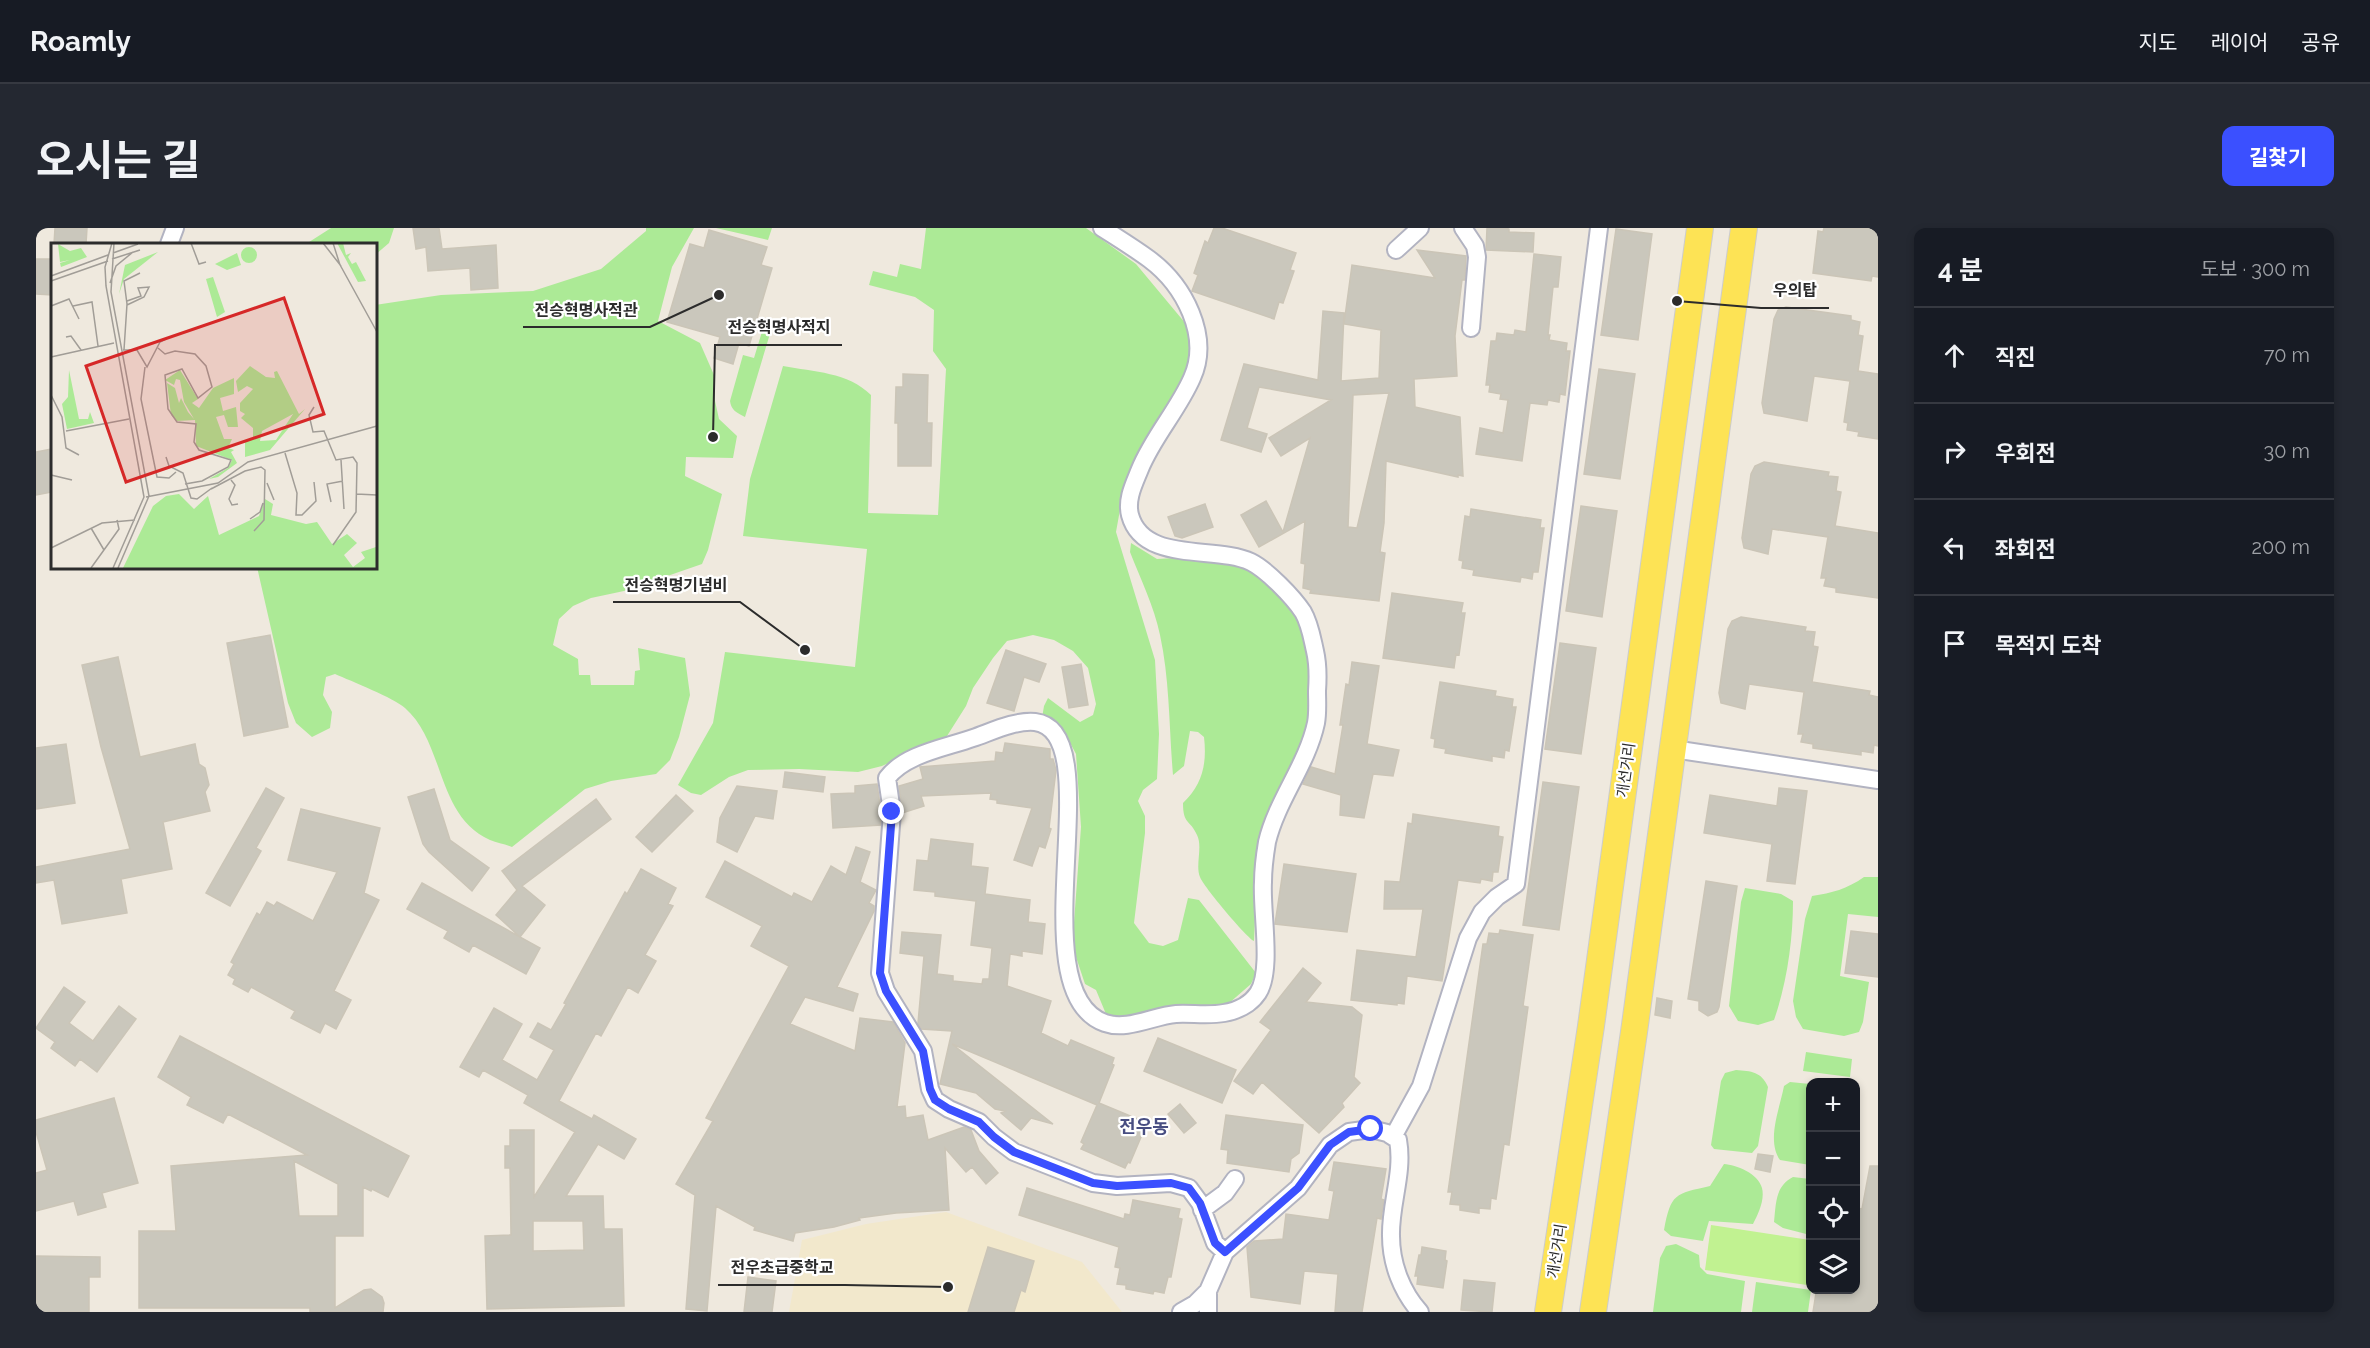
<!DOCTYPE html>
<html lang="ko">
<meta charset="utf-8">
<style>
:root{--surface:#171b24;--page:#242831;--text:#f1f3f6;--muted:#9ea1a6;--line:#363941;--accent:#3b50ff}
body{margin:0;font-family:Raleway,"Noto Sans KR",sans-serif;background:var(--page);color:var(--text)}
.controls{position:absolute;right:18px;bottom:18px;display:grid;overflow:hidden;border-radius:12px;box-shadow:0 3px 9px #0003}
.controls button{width:54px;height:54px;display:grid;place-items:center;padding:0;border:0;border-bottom:2px solid var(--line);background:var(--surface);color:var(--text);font:30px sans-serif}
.stop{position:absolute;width:18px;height:18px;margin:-14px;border:4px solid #3b50ff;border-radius:50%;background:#fff}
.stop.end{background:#3b50ff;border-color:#fff;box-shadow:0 2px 6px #0008}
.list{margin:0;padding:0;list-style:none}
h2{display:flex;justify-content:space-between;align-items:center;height:78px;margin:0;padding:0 24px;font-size:26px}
h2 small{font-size:20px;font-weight:400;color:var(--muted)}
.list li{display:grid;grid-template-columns:39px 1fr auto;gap:18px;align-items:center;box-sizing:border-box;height:96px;padding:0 24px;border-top:2px solid var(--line)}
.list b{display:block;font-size:22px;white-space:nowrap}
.list em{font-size:20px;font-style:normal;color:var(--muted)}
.icon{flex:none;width:33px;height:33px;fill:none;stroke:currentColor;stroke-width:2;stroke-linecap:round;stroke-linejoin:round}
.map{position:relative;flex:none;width:1842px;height:1084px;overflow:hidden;border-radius:12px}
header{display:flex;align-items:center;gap:36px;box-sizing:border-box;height:84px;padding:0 30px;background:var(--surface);border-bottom:2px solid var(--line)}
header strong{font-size:28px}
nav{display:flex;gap:33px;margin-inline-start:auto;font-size:21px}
.intro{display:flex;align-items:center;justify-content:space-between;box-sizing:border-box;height:144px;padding:0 36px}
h1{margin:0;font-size:42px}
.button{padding:15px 27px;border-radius:12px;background:var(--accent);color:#fff;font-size:21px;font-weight:700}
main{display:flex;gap:36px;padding:0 36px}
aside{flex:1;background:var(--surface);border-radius:12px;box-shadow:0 3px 9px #0003}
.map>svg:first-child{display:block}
</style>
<header>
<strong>Roamly</strong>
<nav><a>지도</a><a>레이어</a><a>공유</a></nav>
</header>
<div class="intro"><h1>오시는 길</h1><a class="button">길찾기</a></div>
<main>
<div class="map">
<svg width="1842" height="1084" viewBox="0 0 1842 1084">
<rect width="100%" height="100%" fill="#efe9de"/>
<path fill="#f2e8cc" d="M910,984L1046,1034L1086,1084H753L766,1012L830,996Z"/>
<path fill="#acea96" d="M295,0H358L353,15L339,27V16H270Z
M610,0H658L636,39L622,93L664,115L678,147L679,173L683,191L701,208L697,230L650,229L649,248L686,266L672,322L666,336L588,363L555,370L537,378L523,391L517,417L542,431L543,447H554L555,457H598L599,443L604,442L602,420L649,430L654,467L643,509L634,532L620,546L575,553L549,561L476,619C469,616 461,615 454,612C400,588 409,515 369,480C358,470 315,453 299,446L290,449L287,467L296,484L294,500L276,509L260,495L252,475L221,339H339V77L405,67L497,63L565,41L610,3Z
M680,0H736L732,12Z
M890,0H1050L1100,36L1155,102L1156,125L1152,146L1136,177L1097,237L1087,265L1080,304L1119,432L1123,506L1121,551L1107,562L1102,573L1109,588V605L1098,695L1113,715L1127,718L1142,712L1152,670L1163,672L1220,745L1215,756L1192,776L1179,780L1115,783L1087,789L1070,786L1060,762L1049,756L1040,729L1037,708L1045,599L1040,526L1031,509L1016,494L1006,490L1008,478L1012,470L1044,494L1057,487L1060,476L1052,440L1037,423L1018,412L997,407L971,413L957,430L937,460L930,478L911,508L846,538L822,544L763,541L712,542L693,549L665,567L655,565L642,557L677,495L689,424L819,439L831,321L707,308L714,251L747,138C778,144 812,144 835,167L832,285L902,287L910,141L897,123L898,82L879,69L833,57L837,43L861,49L864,36L885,41Z
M728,97L736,99L709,189C701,185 695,182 694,173L707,127L718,130Z
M1095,315L1121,331L1156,329L1184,332L1214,340L1242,364L1260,386L1267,401L1276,434L1275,488L1220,668L1218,713C1211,710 1167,658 1164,649C1159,637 1167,619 1161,607C1154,591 1147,597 1147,575C1167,556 1171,535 1168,509L1162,504L1154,503L1148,538L1137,547C1133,501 1134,453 1124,407C1118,378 1105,352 1094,324Z
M1828,649H1842V689L1812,686L1804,748L1833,754L1827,794L1823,804L1808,808L1767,801L1760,789L1757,773L1769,691L1776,668C1796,665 1811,661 1828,649Z
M1709,660L1745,666L1757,673C1757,712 1751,755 1738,792L1722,797L1702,793L1693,778L1705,674Z
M1770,824L1816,831L1814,849L1767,843Z
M1700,842C1715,843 1726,844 1732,859L1722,918L1716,925L1678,921L1675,917L1685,853L1689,845Z
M1754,854L1774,856V937L1744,932C1730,912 1744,880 1748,858Z
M1688,936C1700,937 1722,945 1726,960C1729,972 1722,986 1717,996L1673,993L1667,1013L1635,1008L1628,1002C1635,965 1639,966 1674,958Z
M1757,949L1774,951V1007L1747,1000L1738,994C1740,976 1739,958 1757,949Z
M1640,1016L1663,1027L1664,1039L1671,1046L1709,1053L1705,1084H1617L1624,1030L1630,1018Z
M1720,1054L1775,1062L1772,1084H1716Z"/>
<path fill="#c1f291" d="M1675,997L1774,1012L1771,1057L1669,1042Z"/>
<path fill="#cac7bc" stroke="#cbc5b7" stroke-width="1.5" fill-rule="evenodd" d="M19,0H51L50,16H18Z
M377,0H403L406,21L460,17L462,60L435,62L434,40L392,43L390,19L380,21Z
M1178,0H1186L1260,25L1254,42L1258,43L1247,75L1243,74L1238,91L1156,63L1162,47L1158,45L1169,13L1172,15Z
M1451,0H1469L1473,1V4L1498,5L1497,24L1450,22Z
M1788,0H1842V49L1836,48L1835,53L1777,45L1782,3L1787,4Z
M1580,1L1616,6L1602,112L1565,107Z
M673,2L731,19L725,37L736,40L713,118L703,115L697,136L678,130L684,109L631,94L654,16L668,20Z
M1381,22L1430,28L1429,52H1426L1419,108L1421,148L1378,151L1379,179L1424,189L1427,248L1422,247V249L1350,233L1348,295L1344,324L1349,325L1343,373L1274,365L1275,362L1267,360L1269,336L1265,335L1269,293L1223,319L1205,287L1230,273L1247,304L1274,210L1245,228L1233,210L1295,172L1223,159L1211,200L1231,206L1225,224L1185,212L1208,136L1282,152L1287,83L1308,85L1305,153L1343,150L1345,102L1308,96L1316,37L1399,50ZM1353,165L1321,300L1312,299L1317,167Z
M1498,26L1525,29L1522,59H1517L1512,107H1514L1513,112L1531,115L1530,123H1534L1529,167L1524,166L1523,174L1512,172L1511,177L1494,175L1486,233L1440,226L1444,200L1467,205L1472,172L1464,171L1465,166L1453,164L1454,157H1450L1455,113H1460L1461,105L1478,107L1479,102L1490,104Z
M0,31H16V67L0,66Z
M1750,79L1815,88V92L1824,94L1822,107L1827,108L1822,143L1842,146V211L1822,208L1823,204L1811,202L1812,195L1808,194L1814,153L1778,148L1771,193L1728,185L1726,175L1738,91L1742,82Z
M1563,141L1599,146L1584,251L1548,246Z
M867,146L892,147L891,195H896L895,238H862V195H859L860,159H867Z
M16,221V264L0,267V224Z
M1728,234L1793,244L1792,248L1802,249L1800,263L1805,264L1799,298L1842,305V370L1800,364V360L1788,358L1790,350H1785L1792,309L1736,301L1732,326L1708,320L1706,310L1715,246L1719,238Z
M1169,276L1177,299L1146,310L1139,308L1132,289Z
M1545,278L1581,283L1566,389L1530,383Z
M1435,281L1505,292L1504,300H1508L1502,344H1497L1496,351L1485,349L1484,354L1437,347L1438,342L1426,340L1427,333L1423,332L1429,288L1434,289Z
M1356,365L1427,375L1425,385H1429L1423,427L1420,426L1418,440L1347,430Z
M1705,389L1770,399L1769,403L1779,404L1777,418L1782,419L1776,454L1834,463L1833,467L1842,469V518L1838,517L1837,525L1825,523V527L1777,520V516L1765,514L1767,506H1762L1768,464L1713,456L1709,481L1685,475L1683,465L1692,401L1696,393Z
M234,407L252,499L208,508L191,415Z
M1524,415L1560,420L1545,526L1509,521Z
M970,422L1010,436L1003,454L988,449L978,483L951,475Z
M82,429L104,529L159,516L163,536L169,540L173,557L169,564L174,583L127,594L136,641L85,651L91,685L26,696L18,652L0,655V639L94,621L65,519L46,437Z
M1316,434L1343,438L1331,516L1363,522L1357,548L1337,546L1328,590L1304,587L1305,567L1267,556L1275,539L1299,546L1307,497H1304L1310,456L1313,457Z
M1045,436L1052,477L1033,480L1026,439Z
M1404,454L1460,463L1459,468L1477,471L1476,479H1480L1473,523L1469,522L1468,530L1456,528V533L1409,525L1410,521L1398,519L1399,511L1395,510Z
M969,515L1014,521V531H1017L1020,542L1013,600L1015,601L1009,620L1003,618L996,638L978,632L996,580L961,575V572L954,571L955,565L885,568L888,578L866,585L863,558L887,551L884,539L959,533L960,524L967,525Z
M30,516L39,575L0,581V520Z
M749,544L789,549L787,564L747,559Z
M1507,554L1543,559L1523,702L1487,697Z
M841,556L845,584V597L797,600L795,566L819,565V558Z
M701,558L741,563L737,591L719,588L701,624L681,614L684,590Z
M230,560L248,570L220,620L225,623L194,678L170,665Z
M1743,560L1771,563L1759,656L1731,653L1736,616L1668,605L1674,567L1741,578Z
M398,561L414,612L453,640L436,663L393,624L387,616L372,569Z
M640,567L657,583L616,624L600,609Z
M560,571L575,591L486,658L509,677L484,709L460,687L481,662L466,643Z
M265,581L344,600L328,665L343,672L298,763L315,772L300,801L289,795L284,805L255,790L259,783L215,759L212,764L197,756L199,751L192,747L198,736L195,734L221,685L224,687L231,674L238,678L241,674L277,693L301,644L252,632Z
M1377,586L1463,599L1462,608L1467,609L1462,644H1457L1456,653L1445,651L1444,655L1422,652L1406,753L1371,748L1368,776L1361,775V777L1315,772L1321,722L1380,729L1387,681H1348L1349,653L1364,654L1372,595L1376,596Z
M895,611L937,616L935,638L952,640L949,666L994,672L992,694L1009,696L1006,726L986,723V728L974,726L971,758L1015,773L1005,805L1032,818L1035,812L1078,830L1076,836L1078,837L1063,875L1111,895L1094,935L1092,934L1089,940L1045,921L1048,916L1045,914L1061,877L916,816L1017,896L995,890L985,902L965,885L969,883L959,881L940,865L904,856L916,803L885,801L882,795L888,728L864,725L866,704L905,707L901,746L917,748V753L946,756L947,751H953L956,720L935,717L940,673L899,668V664L878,662L881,632L892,633Z
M820,619L834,624L824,654L840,662L833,675L838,678V683L801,759L822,766L817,783L769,769L754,796L819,823L824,790L857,794L869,815L861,879L869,878L870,890L887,887L892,912L928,899L935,902L943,923L962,945L950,956L936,939L930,944L909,920L913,982L860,985L823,990L824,992L798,999L759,1005L757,1013L718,1002L719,999L680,978L671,1083L650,1081L659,967L640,956L677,893L670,890L753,738L715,718L726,698L670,669L689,633L756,669L758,665L776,674L795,638L810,647Z
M1248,636L1320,646L1311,704L1239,696Z
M605,641L640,660L632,676L637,678L609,727L620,733L602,765L592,759L565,808L560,805L523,873L556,891L558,887L600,911L588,931L562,916L530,968H567L568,1001H586L588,1078L451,1081L449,1008L475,1007L474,940H469V918H474V902H498V969L539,904L488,875L492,867L447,842L443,849L424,839L458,780L486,796L466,832L501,852L518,822L494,809L502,795L515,802L530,776L528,775L589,664L591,666ZM497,993H547L548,1022L497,1023Z
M1670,653L1701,658L1683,779L1681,784L1672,788L1663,782V773L1652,771Z
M386,655L504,720L490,746L437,717L433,724L408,710L412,703L371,681Z
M1464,702L1497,707L1487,778L1492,779L1473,917L1468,916L1460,971L1455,970L1454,981L1443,980V985L1424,982V977L1414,976L1416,964H1412L1447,716H1451L1453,705L1463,706Z
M1815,703L1842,706V749L1809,745Z
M1267,740L1285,755L1270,774L1316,779L1326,787L1318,849L1324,855L1306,875L1308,879L1283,905L1226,854L1217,866L1198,853L1235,802L1224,794Z
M28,759L49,774L33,795L57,813L83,778L100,791L61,844L44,831L39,838L15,820L19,814L0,800Z
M1621,770L1636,773L1634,790L1619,787Z
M144,808L373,928L352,969L336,961L335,963L327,959V1008H299V1080L328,1062L335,1061L346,1069L348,1075L347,1084H274V1080H103V1003H140L135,938L271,927L192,886L187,895L151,877L155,869L122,849ZM258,933L302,956V988H263Z
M1122,810L1200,842L1186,875L1108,843Z
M78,870L102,955L66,965L70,979L42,987L38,973L0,983V945L11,942L0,904V892Z
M1144,876L1160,895L1148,905L1132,886Z
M1190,887L1267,897L1263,925L1255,931L1253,944L1191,935L1192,922L1185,921Z
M1722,926L1737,928L1734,944L1719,941Z
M1298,934L1350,941L1345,971L1348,972L1345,991L1341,990L1326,1084H1299L1302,1046L1268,1043L1264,1076L1215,1069L1211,1019L1218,1013L1247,1011L1250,986L1293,992L1298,963L1293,962Z
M1834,938H1842V1084H1777L1780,1065L1794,1067L1795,1062H1820V980L1826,981Z
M991,960L1088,991L1089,986L1094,987L1097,972L1144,981L1142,990L1146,991L1135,1049H1132L1128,1065L1118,1063L1117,1066L1090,1061V1057L1081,1056L1084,1040L1079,1039L1083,1019L983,987Z
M952,1019L998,1033L989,1064L985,1062L978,1084H932Z
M1386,1019L1410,1023L1409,1032L1411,1033L1407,1060L1381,1056L1382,1048H1379L1383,1027H1385Z
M0,1028L64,1029V1049H53V1084H0Z
M712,1049L740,1053L736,1084H708Z
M1428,1052L1459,1055L1456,1084L1425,1082Z"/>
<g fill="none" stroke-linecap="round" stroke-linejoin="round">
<g stroke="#b2b3c1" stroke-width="20">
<path id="street" d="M1066,0C1082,10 1098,20 1113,31C1148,57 1175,108 1156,150C1142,182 1117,209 1104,241C1098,256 1090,271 1094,287C1107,336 1180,317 1215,334C1231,342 1257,369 1267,384C1274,396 1276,410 1279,423C1282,436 1282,449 1281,463C1281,473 1282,484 1280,495C1271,537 1241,572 1231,614C1229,626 1227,641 1227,654C1225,683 1237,742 1222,765C1214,777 1200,783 1188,785C1172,788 1155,785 1140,786C1117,788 1091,803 1069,795C980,764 1077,503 999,494C979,492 955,504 937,510C909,520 869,526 851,550L856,584L844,745L850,763L887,823L894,861L899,872L913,881L943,894L958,909L978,924L1057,955L1081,958L1135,955L1153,960L1164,975L1179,1015L1189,1024
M1427,0L1439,18L1441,29L1435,100
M133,16L139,0
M1360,22L1384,0
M1637,521L1842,552
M1357,909L1385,858L1432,710L1446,684L1461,669L1480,656L1563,0
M1166,982L1189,965L1199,951
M1145,1084L1159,1076L1172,1063L1189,1024L1262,960L1294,917L1313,904L1335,901L1351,905L1362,912C1368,945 1354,976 1355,1008C1355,1036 1366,1064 1384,1084
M1172,1084V1063"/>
</g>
<g stroke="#ccc" stroke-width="28">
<path id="primary" d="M1512,1084L1555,798L1664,0
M1557,1084L1598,804L1708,0"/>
</g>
<use href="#street" stroke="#fff" stroke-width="16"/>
<use href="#primary" stroke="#fde355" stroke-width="26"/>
</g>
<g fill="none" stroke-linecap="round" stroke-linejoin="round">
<path stroke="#3b50ff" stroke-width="8" d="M856,584L844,745L850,763L887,823L894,861L899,872L913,881L943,894L958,909L978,924L1057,955L1081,958L1135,955L1153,960L1164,975L1179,1015L1189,1024L1262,960L1294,917L1313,904L1335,901"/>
</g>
<g text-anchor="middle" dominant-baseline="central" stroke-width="4.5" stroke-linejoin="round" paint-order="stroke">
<g font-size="15" fill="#2c2c2c" stroke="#fff">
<text transform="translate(1590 542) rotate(-82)">개선거리</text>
<text transform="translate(1521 1023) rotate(-81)">개선거리</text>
</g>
<g font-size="18" font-weight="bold" fill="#484e82" stroke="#fff">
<text x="1108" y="898">전우동</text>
</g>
</g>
<g transform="translate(15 15)">
<rect width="326" height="326" fill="#efe9de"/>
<path d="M286,0H292L295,12L300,10L297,14L301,21L305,19L315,38L307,39ZM7,1L19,8L30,5L36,14L10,24L9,20L19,17L9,19ZM190 12a8 8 0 1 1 16 0a8 8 0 1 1-16 0ZM107,9L73,36L68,51L74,22ZM186,10L190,22L176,27L164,21ZM162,34L174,69L166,74L155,36ZM199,123L215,134L224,135L223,129L226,128L248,171L254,166L219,207L194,214V197L202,196V185L190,175L194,171L189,168V160L202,146L196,143L187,149L185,138ZM242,171L225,197L209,198L211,188ZM18,127L28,176H37L39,169L43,180L16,186L11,161L17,154ZM129,127L147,156L141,160L148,165L162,145L183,135V151L169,155L172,168L185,164L187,184H177L173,172L165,174L173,196H181L177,205L183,207L180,209L186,220L167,234L158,236L177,225L181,217L145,203L144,177L126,178L120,172L116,140L124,145L128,160L130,155L137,169L143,176L133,159L129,137L125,136L123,142L114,137ZM128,251L143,266L157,253L168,292L208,273L214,256L222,261L220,272L255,281L266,279L281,301L296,291L306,300L293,312L302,324L314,315L310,309L325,304V325H72L102,263L115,253Z" fill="#acea96" fill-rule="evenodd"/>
<path fill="none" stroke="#a19d97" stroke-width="1.5" d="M61,0L54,24L55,43L93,254L62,325M63,0L60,49L98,253L67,325M140,0L148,21L155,19M272,0L290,23M282,0L289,22M62,10L87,1M61,16L89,7M288,20L326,89M0,33L57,12M0,38L57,18M59,40L65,23L82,9M76,58L90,53L87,45L98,44L93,54L76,62M0,63L18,56L28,76M22,63L41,59L47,103M15,94L20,93L30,107M107,105L114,111L124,108L144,111L155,123L161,144L147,155L131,126L114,132L117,166L126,179L145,181L143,199L148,207L180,217L177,224L151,238L134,241M72,107H86L96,124L109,99L115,96M73,107L76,61L73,38L89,30M0,114L63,100M94,124L90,156L106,234L118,235L125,229M0,152L11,174L15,205L28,212M263,164L258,172L262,189L273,188L285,217L302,214L306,220L305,269L282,302M15,188L78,176M234,210L246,250L245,272H251L265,258L263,239M115,214L118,223L132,230L140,255L146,256L161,245M290,217L293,266M0,232L21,237M180,237L184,242L178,256L181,262L187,261M216,240L223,257M160,246L194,228L210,224L214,227L213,277L203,288M305,251L326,252M95,254L167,240L197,219L326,183M280,259L276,241L292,238M199,276L209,269L212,260M40,285L53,307M0,305L51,280L84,277M40,325L68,286L66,277"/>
<path fill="#d62828" fill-opacity="0.15" stroke="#d62828" stroke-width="3" d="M233,55L273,171L75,239L35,123Z"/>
<rect width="326" height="326" fill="none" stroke="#2c2c2c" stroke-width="3"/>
</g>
<path fill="none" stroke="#2c2c2c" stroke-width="2" d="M1641 73L1725 80H1793M683 67L614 99H487M677 209L679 117H806M769 422L704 374H577M912 1059L809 1057H682"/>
<g fill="#2c2c2c" stroke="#fff" stroke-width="2">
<circle cx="1641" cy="73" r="6"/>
<circle cx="683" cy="67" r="6"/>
<circle cx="677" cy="209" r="6"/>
<circle cx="769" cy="422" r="6"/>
<circle cx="912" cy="1059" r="6"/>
</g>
<g font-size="16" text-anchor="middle" font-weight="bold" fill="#2c2c2c" stroke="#fff" stroke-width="4.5" stroke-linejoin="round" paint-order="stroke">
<text x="1759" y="68">우의탑</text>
<text x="550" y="88">전승혁명사적관</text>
<text x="743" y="105">전승혁명사적지</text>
<text x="640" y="363">전승혁명기념비</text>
<text x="746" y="1045">전우초급중학교</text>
</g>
</svg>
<div class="controls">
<button>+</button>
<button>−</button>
<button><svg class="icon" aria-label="locate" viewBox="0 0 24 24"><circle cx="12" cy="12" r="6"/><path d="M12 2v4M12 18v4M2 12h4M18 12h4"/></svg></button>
<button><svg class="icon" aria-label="layers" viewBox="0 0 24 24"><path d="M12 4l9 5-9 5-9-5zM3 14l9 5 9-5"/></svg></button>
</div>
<div class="stop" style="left:1335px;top:901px"></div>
<div class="stop end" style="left:856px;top:584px"></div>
</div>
<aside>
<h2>4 분<small>도보 · 300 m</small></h2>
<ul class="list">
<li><svg class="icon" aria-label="ahead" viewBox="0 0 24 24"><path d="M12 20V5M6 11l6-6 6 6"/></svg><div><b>직진</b></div><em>70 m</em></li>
<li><svg class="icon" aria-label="right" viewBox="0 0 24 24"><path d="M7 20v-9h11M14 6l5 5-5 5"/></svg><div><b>우회전</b></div><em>30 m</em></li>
<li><svg class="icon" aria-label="left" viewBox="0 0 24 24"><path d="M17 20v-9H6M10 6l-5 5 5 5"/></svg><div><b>좌회전</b></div><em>200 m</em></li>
<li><svg class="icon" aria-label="arrive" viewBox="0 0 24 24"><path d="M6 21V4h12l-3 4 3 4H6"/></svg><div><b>목적지 도착</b></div></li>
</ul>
</aside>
</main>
